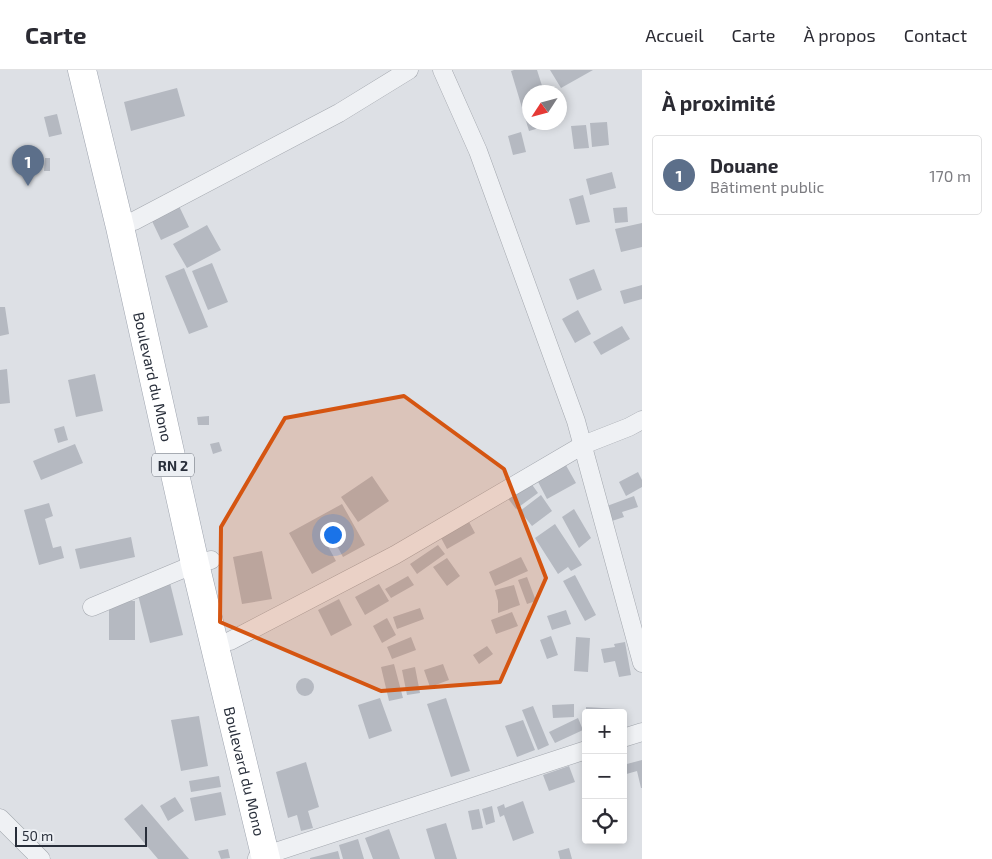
<!DOCTYPE html>
<html lang="fr">
<meta charset="utf-8">
<style>
:root{--surface:#fff;--page:#f7f7f7;--text:#2b2b33;--muted:#7c7c81;--line:#e1e1e2;--accent:#be4e5b}
body{margin:0;font-family:"Exo 2",sans-serif;background:var(--page);color:var(--text)}
.controls{position:absolute;right:15px;bottom:15px;display:grid;overflow:hidden;border-radius:5px;box-shadow:0 2px 8px #0003}
.controls button{width:45px;height:45px;display:grid;place-items:center;padding:0;border:0;border-bottom:1px solid var(--line);background:var(--surface);color:var(--text);font:25px sans-serif}
.compass{position:absolute;left:522px;top:15px;width:45px;height:45px;border-radius:50%;background:var(--surface);box-shadow:0 2px 8px #0003;rotate:234deg}
.scale{position:absolute;left:15px;bottom:12px;width:132px;box-sizing:border-box;padding-left:5px;border:2px solid #282e3a;border-top:0;font-size:14px;line-height:18px;white-space:nowrap;color:#282e3a;-webkit-text-stroke:4px #eceff3;paint-order:stroke}
.you{position:absolute;left:332px;top:464px;width:18px;height:18px;margin:-12px;border:4px solid #fff;border-radius:50%;background:#1a73e8;box-shadow:0 0 0 8px #1a73e833}
.badge{display:grid;place-items:center;width:32px;height:32px;border-radius:50%;background:var(--accent);color:#fff;font-size:16px;font-weight:700}
.pin{position:absolute;translate:-50% -41px;filter:drop-shadow(0 1px 2px #0008)}
.pin::after{content:'';position:absolute;top:26px;width:18px;height:15px;background:inherit;clip-path:polygon(0 0,100% 0,50% 100%)}
.list{margin:0;padding:0;list-style:none}
h2{display:flex;justify-content:space-between;align-items:center;height:65px;margin:0;padding:0 20px;font-size:21px}
h2 small{font-size:16px;font-weight:400;color:var(--muted)}
.list li{display:grid;grid-template-columns:32px 1fr auto;gap:15px;align-items:center;box-sizing:border-box;height:80px;margin:0 10px 10px;padding:0 10px;border:1px solid var(--line);border-radius:5px}
.list b{display:block;font-size:19px;white-space:nowrap}
.list p{margin:0;font-size:16px;white-space:nowrap;color:var(--muted)}
.list em{font-size:16px;font-style:normal;color:var(--muted)}
.icon{flex:none;width:28px;height:28px;fill:none;stroke:currentColor;stroke-width:2;stroke-linecap:round;stroke-linejoin:round}
.map{position:relative;flex:none;width:642px;height:789px;overflow:hidden}
header{display:flex;align-items:center;gap:30px;box-sizing:border-box;height:70px;padding:0 25px;background:var(--surface);border-bottom:1px solid var(--line)}
header strong{font-size:24px}
nav{display:flex;gap:28px;margin-inline-start:auto;font-size:18px}
main{display:flex}
aside{flex:1;background:var(--surface)}
.map>svg:first-child{display:block}
</style>
<header>
<strong>Carte</strong>
<nav><a>Accueil</a><a>Carte</a><a>À propos</a><a>Contact</a></nav>
</header>
<main>
<div class="map">
<svg width="642" height="789" viewBox="0 0 642 789">
<rect width="100%" height="100%" fill="#dde0e5"/>
<path fill="#b5b9c1" d="M514,0H537L544,22H530V52H553V54L529,61L511,1Z
M550,0H593L561,18Z
M177,18L185,46L131,61L124,32Z
M57,44L62,64L49,67L44,47Z
M607,52L609,75L592,77L590,53Z
M586,55L589,78L574,79L571,56Z
M521,62L526,82L513,85L508,66Z
M45,88H50V101H44Z
M612,102L616,118L590,125L586,109Z
M583,125L590,152L576,155L569,129Z
M179,136L189,157L161,170L151,149Z
M627,137L628,152L615,153L613,138Z
M642,153V177L621,182L615,159Z
M207,155L221,180L187,198L173,174Z
M212,193L228,232L208,240L192,201Z
M184,198L208,257L189,264L165,206Z
M594,199L602,220L577,230L569,209Z
M642,215V229L624,234L620,221Z
M0,237H5L9,264L0,266Z
M578,240L591,264L575,273L562,249Z
M622,256L630,269L601,285L593,272Z
M7,299L10,333L0,334V300Z
M95,304L103,341L76,347L68,310Z
M209,346V355H198L197,347Z
M64,356L68,370L58,373L54,359Z
M219,372L222,381L213,384L210,374Z
M75,374L83,393L41,410L33,391Z
M563,390L576,413L547,429L535,406Z
M638,402L642,410V417L626,426L619,412Z
M372,406L389,431L358,452L341,427Z
M528,409L538,423L516,439L506,426Z
M541,425L552,441L532,456L520,441Z
M634,426L638,437L622,442L624,447L612,451L607,436Z
M49,433L53,446L45,449L53,478L61,476L64,488L39,495L24,440Z
M342,434L365,475L343,487L330,463L323,467L336,491L312,504L289,463Z
M574,439L591,468L579,478L562,447Z
M468,450L475,463L447,479L440,466Z
M555,454L582,495L571,501L568,497L558,504L535,468Z
M131,467L135,487L80,499L75,479Z
M438,475L445,484L417,504L410,494Z
M262,481L272,529L242,534L233,487Z
M521,487L528,501L495,516L489,502Z
M447,488L460,506L447,516L433,497Z
M575,505L596,545L585,551L563,511Z
M408,506L414,515L391,528L385,519Z
M527,507L536,531L527,534L518,510Z
M170,513L183,565L150,573L137,521Z
M379,514L389,531L365,545L355,527Z
M514,515L520,535L498,543V531L495,520Z
M339,529L352,555L331,566L318,540Z
M109,531H135V570H109Z
M420,538L424,549L397,559L393,547Z
M566,540L571,554L552,560L547,546Z
M512,542L518,556L496,564L491,550Z
M387,548L396,565L382,573L373,556Z
M551,566L558,585L547,589L540,570Z
M411,567L416,580L392,589L387,577Z
M576,567L590,568L588,602L574,601Z
M625,572L631,605L619,607L615,591L604,593L601,579L615,577L614,574Z
M487,576L493,584L479,594L473,585Z
M394,594L403,628L389,631L381,597Z
M443,594L449,610L430,617L424,600Z
M415,597L420,623L407,625L402,600Z
M296 617a9 9 0 1 1 18 0a9 9 0 1 1-18 0Z
M380,628L392,661L369,669L358,635Z
M446,628L470,701L451,707L427,634Z
M574,634V647L553,648L552,635Z
M533,636L549,675L538,680L522,640Z
M586,637L618,639V643H586Z
M199,646L208,696L181,701L171,650Z
M578,648L583,660L555,673L549,662Z
M523,650L535,680L517,687L505,656Z
M642,690V718H641L637,701L623,705V695Z
M306,692L319,737L308,741L313,758L301,761L297,745L288,748L276,702Z
M569,696L575,712L549,721L543,705Z
M219,706L221,717L191,722L189,711Z
M221,722L226,745L195,751L190,728Z
M175,727L184,741L168,751L160,736Z
M523,731L534,763L513,771L504,745L500,747L497,737L504,734L505,738Z
M142,734L189,789H158L124,749Z
M492,736L495,752L486,755L482,739Z
M479,739L483,758L472,760L468,741Z
M446,753L457,789H435L426,759Z
M389,759L400,789H373L365,768Z
M358,769L364,789H343L339,775Z
M569,778L572,789H560L558,781Z
M228,779L230,788L221,789L218,781Z
M338,781L340,789H310V788Z"/>
<g fill="none" stroke-linecap="round" stroke-linejoin="round">
<g stroke="#a3a7ae" stroke-width="19">
<path id="minor" d="M442,0L478,81L576,351L642,593
M134,151L339,43L409,0
M92,537L195,494L211,490
M230,571L395,485L583,375L629,357L642,350
M623,668L642,662
M0,748L41,789
M257,788L586,680"/>
</g>
<g stroke="#9ea4af" stroke-width="29">
<g id="primary">
<path id="s1" d="M82,0L120,157L195,494L266,789"/>
</g>
</g>
<use href="#minor" stroke="#eff1f4" stroke-width="18"/>
<use href="#primary" stroke="#fff" stroke-width="28"/>
</g>
<path fill="#d55511" fill-opacity="0.2" stroke="#d55511" stroke-width="4" stroke-linejoin="round" d="M404,326L504,399L546,508L500,612L381,621L220,552L221,457L285,348Z"/>
<g text-anchor="middle" dominant-baseline="central" stroke-width="4" stroke-linejoin="round" paint-order="stroke">
<rect fill="#eceff3" stroke="#636872" stroke-width="1" x="152" y="383.5" width="42" height="23" rx="4"/>
<g font-size="14" font-weight="bold" fill="#282e3a">
<text x="173" y="395">RN 2</text>
</g>
<g font-size="15" fill="#282e3a" stroke="#eceff3">
<text stroke="none"><textPath href="#s1" startOffset="315">Boulevard du Mono</textPath></text>
<text stroke="none"><textPath href="#s1" startOffset="720">Boulevard du Mono</textPath></text>
</g>
</g>
</svg>
<div class="controls">
<button>+</button>
<button>−</button>
<button><svg class="icon" aria-label="locate" viewBox="0 0 24 24"><circle cx="12" cy="12" r="6"/><path d="M12 2v4M12 18v4M2 12h4M18 12h4"/></svg></button>
</div>
<svg class="compass" viewBox="-18 -18 36 36"><path d="M0-13l5 13h-10z" fill="#e53935"/><path d="M0 13l5-13h-10z" fill="#7c7c81"/></svg>
<div class="scale">50 m</div>
<div class="you"></div>
<div class="pin badge" style="left:28px;top:116px;background:#5c6f8a">1</div>
</div>
<aside>
<h2>À proximité<small></small></h2>
<ul class="list">
<li><span class="badge" style="background:#5c6f8a">1</span><div><b>Douane</b><p>Bâtiment public</p></div><em>170 m</em></li>
</ul>
</aside>
</main>
